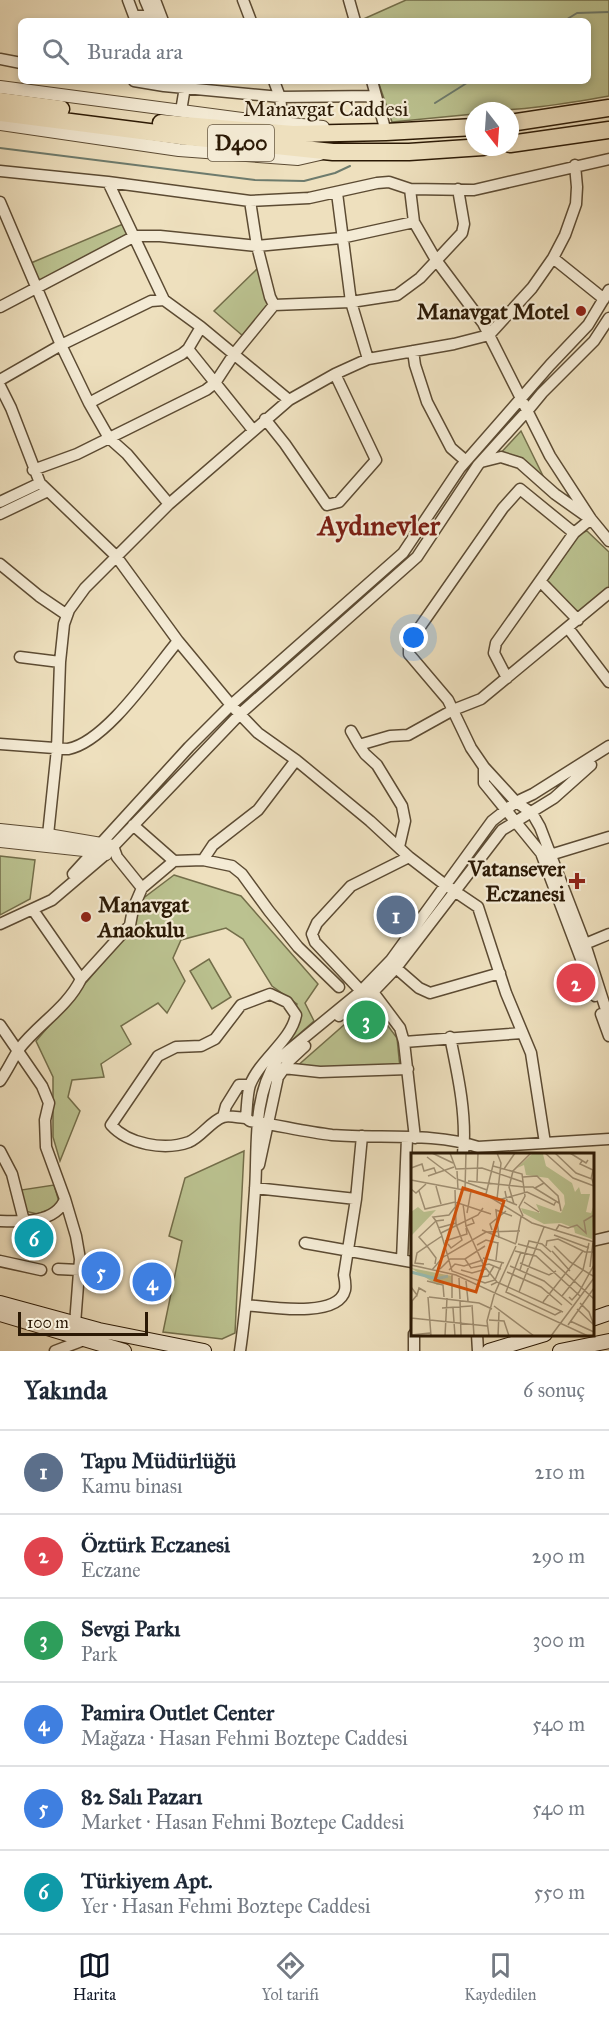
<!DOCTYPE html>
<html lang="tr">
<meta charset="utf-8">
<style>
:root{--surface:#fff;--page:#f6f6f7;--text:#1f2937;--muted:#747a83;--line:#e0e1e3;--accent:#111827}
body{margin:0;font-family:"IM FELL Great Primer",serif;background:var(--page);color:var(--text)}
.compass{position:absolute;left:465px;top:102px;width:54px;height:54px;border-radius:50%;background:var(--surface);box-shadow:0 3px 9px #0003;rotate:163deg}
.scale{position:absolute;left:18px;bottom:15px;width:130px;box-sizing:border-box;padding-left:6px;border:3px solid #2b1905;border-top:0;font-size:16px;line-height:21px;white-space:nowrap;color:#2b1905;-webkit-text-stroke:4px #f4ebd5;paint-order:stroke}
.you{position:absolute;left:414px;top:638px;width:21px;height:21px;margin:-15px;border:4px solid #fff;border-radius:50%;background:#1a73e8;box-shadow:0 0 0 9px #1a73e833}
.badge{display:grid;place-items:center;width:39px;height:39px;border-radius:50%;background:var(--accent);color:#fff;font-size:20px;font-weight:700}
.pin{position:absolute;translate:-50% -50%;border:3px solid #fff;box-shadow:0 2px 6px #0006}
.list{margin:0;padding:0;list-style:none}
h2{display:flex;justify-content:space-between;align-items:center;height:78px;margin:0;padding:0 24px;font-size:26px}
h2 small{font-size:20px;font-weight:400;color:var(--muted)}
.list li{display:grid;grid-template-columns:39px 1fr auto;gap:18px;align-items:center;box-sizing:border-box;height:84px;padding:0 24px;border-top:2px solid var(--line)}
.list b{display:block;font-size:22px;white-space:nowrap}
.list p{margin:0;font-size:20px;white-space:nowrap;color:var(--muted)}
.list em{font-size:20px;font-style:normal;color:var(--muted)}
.icon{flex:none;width:33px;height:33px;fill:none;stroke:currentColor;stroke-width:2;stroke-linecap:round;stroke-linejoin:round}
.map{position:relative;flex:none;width:609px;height:1351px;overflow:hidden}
.search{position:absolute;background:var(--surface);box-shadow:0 3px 9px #0003;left:18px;right:18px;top:18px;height:66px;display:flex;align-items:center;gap:15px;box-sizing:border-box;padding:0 21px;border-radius:9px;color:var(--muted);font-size:22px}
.sheet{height:582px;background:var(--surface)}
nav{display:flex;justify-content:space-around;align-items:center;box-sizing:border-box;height:84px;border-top:2px solid var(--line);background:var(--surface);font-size:16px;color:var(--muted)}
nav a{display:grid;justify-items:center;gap:3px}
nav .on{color:var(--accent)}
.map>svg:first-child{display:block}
</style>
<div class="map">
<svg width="609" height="1351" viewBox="0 0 609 1351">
<rect width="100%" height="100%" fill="#eee0be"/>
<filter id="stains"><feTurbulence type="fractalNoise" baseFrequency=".00333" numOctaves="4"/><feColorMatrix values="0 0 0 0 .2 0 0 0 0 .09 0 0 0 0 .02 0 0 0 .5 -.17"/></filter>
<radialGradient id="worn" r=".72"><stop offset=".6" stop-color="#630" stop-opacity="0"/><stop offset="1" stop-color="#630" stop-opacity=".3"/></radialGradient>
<path fill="#bbc290" stroke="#736e4a" stroke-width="1.5" d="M406,0H609V96C564,104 520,111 474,111V114L392,122L378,81H588V21H359Z
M123,224L127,235L39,281L31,263Z
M259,267L269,303L243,336L214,311Z
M521,431L549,488L513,459L498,456Z
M587,531L609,552V588L577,613L545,584L580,533Z
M0,856L35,860L30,899L0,915Z
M174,875L241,896L318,984L305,1003L314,1021L280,1051L297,1004L272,986L243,939L226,928L181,940L173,958L185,981L167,1013L158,1003L121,1026L131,1044L101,1064L104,1077L72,1080L68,1097L80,1111L60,1161L53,1137V1077L36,1041L131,930L137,903Z
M209,959L231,997L212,1009L190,971Z
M370,1002L397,1038L400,1068H295Z
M244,1151L235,1333L222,1339L163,1332L182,1241L169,1236L185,1178Z
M54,1185L60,1205L58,1207L37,1214L25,1211L21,1190Z"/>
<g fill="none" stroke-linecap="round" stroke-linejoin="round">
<path stroke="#6d7b6d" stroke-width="2" d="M564,21L577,13L609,12
M435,103L470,81
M0,148L255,180L304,181L335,173L350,166"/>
<g stroke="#5c4b33" stroke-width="13">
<path id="minor" d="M128,0L134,16H152
M145,0L154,21
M155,0L163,21
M243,0L251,21
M349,0L355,21
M0,59L21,63
M134,81L164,86L280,97L376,96
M274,81L280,97L283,123
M372,81L386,132
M181,111L186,81
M0,171L108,182L250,201L309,198L377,183L389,182L410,189L414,222L436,260L483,323L550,456L591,519L609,541
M108,182L164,300
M410,189L474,190L609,159
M337,193L351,302L368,359
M250,201L257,246L270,297L274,305
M0,202L61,345L89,403L109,438L127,454L169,504
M553,258L604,299
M0,307L135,236H160L257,246L341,238L414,222
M188,349L253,430
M413,351L415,365L427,402L451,448L466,461
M0,380L61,345L151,301L164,300L201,327L289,400
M0,386L11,408L40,483L116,556L178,641L231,705L258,733L296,760L370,821L409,857
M89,403L182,354L188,349L201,327
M265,419L285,444L327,505L339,502L376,460L335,374
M481,462L501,457L520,463L555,494L586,516
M33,470L77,454L206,390L215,383L234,354L274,305L351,302L397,295L420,278L462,233L464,224L458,189
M0,502L40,483
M0,514L48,491
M574,533L520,489L503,508L413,637L409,645V654L448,700L471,748L484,767L516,802L532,813L540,827L585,944L609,1019
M0,564L39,596L67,615
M541,582L578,620
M568,628L609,682
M20,657L60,662L57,749L48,835
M60,662L64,624L69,610L85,588L169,504L289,400L335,374L368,359L454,344L489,335L532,288L553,258L565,235L576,204L577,187L575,165
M507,678L494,653L496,643L574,533L591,519
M351,731L359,745
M0,744L68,749C106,742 153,671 178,641
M484,767V783L541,853L595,996
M133,825L174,861L203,860L232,866L242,874L269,911L298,947L339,987
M113,846L117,857L142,888L174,861
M399,847L405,821L402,806L377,765L365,754L359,745L390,736L408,735L453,710L481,699L609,593
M550,855L609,837
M203,860L213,845L258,810L296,760
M73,874L189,747L231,705L403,553L460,468L550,365L588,325L609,290
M0,924L52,900L106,854L240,714L417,557L478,465L528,410L542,393L594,341L609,318
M585,944L609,934
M396,968L419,988L430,993L500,973
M81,979L130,925L133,909L142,888
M361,991L315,942L312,934L317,923L351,886L409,857L444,884L478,907L506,993L531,1053L545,1143
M373,992L400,1028L404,1042L415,1138
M601,1014L609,1036
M339,1016L373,992L396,968L502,830L554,798L591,765
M0,1025L42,1086L49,1103L45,1120L46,1147L65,1199C56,1223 22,1222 0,1221
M450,1037C458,1075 467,1116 463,1154
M404,1042L522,1033
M283,1068L320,1072L408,1069
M0,1081C7,1071 13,1058 19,1049C38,1024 67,1008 81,979L33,910
M223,1117L226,1106L239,1085H250
M246,1118C247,1108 247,1094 250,1085C260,1059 291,1041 296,1015L287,1002L270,994L241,1005L215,1039L201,1046L176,1047L158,1056L111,1125C128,1144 164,1151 189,1142C201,1137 211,1121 223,1117C229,1115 240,1118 246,1118L250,1121C278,1125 305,1132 332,1135C378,1139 435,1132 478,1147L609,1139
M0,1151L12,1174L24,1221
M259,1165L278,1077L290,1060L305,1046
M255,1188L356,1199
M65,1199L76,1236L80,1259L75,1324
M592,1241L609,1237
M305,1243L412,1262
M402,1260L407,1138
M0,1261L41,1270
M58,1269L79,1270
M246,1305C268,1307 338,1319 345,1290C346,1285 345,1280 344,1275L356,1199L362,1136
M477,1334L478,1351
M55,1351L84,1340
M240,1351C248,1297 251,1244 255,1190C258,1148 252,1097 277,1060L361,991L391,960L492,821L516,802L533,794L609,746
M414,1351V1334"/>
</g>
<g stroke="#5c4b33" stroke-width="14">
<path id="tertiary" d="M0,87L258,121L323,127
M0,124L179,150L298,159L320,154
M0,830L48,835L113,846
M0,841L84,850L106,854"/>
</g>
<g stroke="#2b1905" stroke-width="16">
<path id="secondary" d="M0,1303L99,1330L204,1351
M0,1314L124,1351
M592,1319L609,1313
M489,1351L545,1334
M560,1351L609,1341"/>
</g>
<g stroke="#2b1905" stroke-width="19">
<path id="trunk" d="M0,101L61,109
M0,113L188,137L333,152H409L483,147
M161,123L293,134L386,132L474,127
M510,123L609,108
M510,144L609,130"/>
</g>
<use href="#minor" stroke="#f4ebd5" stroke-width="10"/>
<use href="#tertiary" stroke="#f4ebd5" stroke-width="12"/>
<use href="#secondary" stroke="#f4ebd5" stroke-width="14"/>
<use href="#trunk" stroke="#eee0be" stroke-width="16"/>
</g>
<g fill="#8f2418" stroke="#f4ebd5" stroke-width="2">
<circle cx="581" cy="311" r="6"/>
<path d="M574 872h6v6h6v6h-6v6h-6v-6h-6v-6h6z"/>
<circle cx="86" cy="917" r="6"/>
</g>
<g text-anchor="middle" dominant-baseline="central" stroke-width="4.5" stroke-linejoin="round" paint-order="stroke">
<rect fill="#f4ebd5" stroke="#675843" stroke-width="1.5" x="208" y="125" width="66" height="36" rx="4.5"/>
<g font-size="21" font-weight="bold" fill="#2b1905">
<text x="241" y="143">D400</text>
</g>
<g font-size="22" fill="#2b1905" stroke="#f4ebd5">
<text x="326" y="108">Manavgat Caddesi</text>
</g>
<g font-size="22" font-weight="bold" fill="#2b1905" stroke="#f4ebd5" text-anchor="end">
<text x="569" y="311">Manavgat Motel</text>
<text x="565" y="868">Vatansever<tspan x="565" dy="25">Eczanesi</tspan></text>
<text x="98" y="904" text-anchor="start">Manavgat<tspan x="98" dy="25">Anaokulu</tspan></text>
</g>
<g font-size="28" font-weight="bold" fill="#7a1f14" stroke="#f4ebd5">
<text x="379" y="525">Aydınevler</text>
</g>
</g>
<g transform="translate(411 1153)">
<rect width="183" height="183" fill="#eee0be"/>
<path d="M122,0L132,1L135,13L161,30L164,39L168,34L170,41H179L175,59L180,60L183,51L181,86L164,80L163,75L150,70L133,71L112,60L110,55L129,60L125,51L150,60L154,51L153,42L137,25L115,22L113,12L106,15ZM7,54L13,59L25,57L1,82L0,92V59ZM0,115L41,123V130L26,132Z" fill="#bbc290"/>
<path fill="none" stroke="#99bdb3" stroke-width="3" d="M0,119L26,126L37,123"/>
<path fill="none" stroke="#a09074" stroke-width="1.5" d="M21,0L42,10M39,0L45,16L71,15L112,29M86,0L90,10L86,46M134,0L162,25L183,33M144,0L165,20L181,26L183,33M159,0L175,10L177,7M16,4L45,26M171,8L169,11L182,17L180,26M82,13L111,21L114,43L108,54L112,63M0,15L11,11L13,18L23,15L25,20M93,16L104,0M46,18L47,37M17,23L43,14M112,24L126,23L133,30M46,26L76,37M0,27L74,41L121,70L183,89M57,28L113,34M66,28L67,0M25,33L30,51M113,34H122L148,50M124,35L133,30L147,43L150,58M0,36L5,40L15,31M54,36L55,0M8,38L14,56L44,49L80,61M94,38L96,48L106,52M75,41L83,8M87,47L116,39L143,52L145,48M113,49L128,59M52,51L55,73L63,70L61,65M103,51L98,34L102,18L120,0M72,55L67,62L30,80L41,118L74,130L84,127L91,110M56,60L60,38M55,73L73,113L86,129M27,75L45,70M71,77L105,91M81,77L79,71L95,58M145,77L148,72L157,75L166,72L175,80L173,68L183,62M30,81L25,68L33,67M143,82L178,95M88,85L85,57L101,63M34,88L56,81L55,75M105,90L110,64M37,91L40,95L51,87L45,71L44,37M107,91L129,97L183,146M66,92L75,87L87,90M135,93L136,88L147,86L174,99H183M143,93L159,109L182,123M104,98L125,103L169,143M141,98L159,118M110,99L95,139L144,162L151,158M72,105L93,110M54,106L60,115L78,111L90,116M85,107L87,89M109,110L138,122L145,118M13,111L4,110L6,100L16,93L8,84L25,68L22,64L38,62L45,53M24,111L25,105L16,93L31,83M0,112L45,122L177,183M99,113L133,128L161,152M179,114L182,89M29,116L39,106H54L74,93M21,117L32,104L75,79L109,78M38,117L44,111L53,113L72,107M50,117L61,120L75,116M109,117L118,88L131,91L140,99M96,119L130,134L151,152M69,124L77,123L83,113M48,125L49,146M16,128L32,132L33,144M55,128L57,148M80,132L86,129L152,159M0,134L6,142L8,135L15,139M108,139L133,74M151,143L172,117L178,90M17,144L20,183M18,144L68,150L81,156M158,144L161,147L168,139L183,112M41,145V122M49,147L50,183M132,149L172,98M169,150L178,159L183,172M61,152L63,183M83,153L123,183M31,155L60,153M42,155L44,183M166,156L183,172M0,165L76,173M78,167L93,168L98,183M159,168L183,179M157,172L183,135M0,180L1,148L6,142M0,182L19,180M34,183L36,145M78,183L76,168L83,142L105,93M87,183L88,159M140,183L183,125"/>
<path fill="#d5530b" fill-opacity="0.15" stroke="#d5530b" stroke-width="3" d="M52,35L93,48L65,139L24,127Z"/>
<rect width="183" height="183" fill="none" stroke="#2b1905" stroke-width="3"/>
</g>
<rect width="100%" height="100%" filter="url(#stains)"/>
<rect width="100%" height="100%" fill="url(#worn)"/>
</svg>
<svg class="compass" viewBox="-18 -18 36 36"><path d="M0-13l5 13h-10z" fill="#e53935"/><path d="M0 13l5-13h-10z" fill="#747a83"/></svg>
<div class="scale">100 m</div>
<div class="you"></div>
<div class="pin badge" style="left:396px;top:915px;background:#5c6f8a">1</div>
<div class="pin badge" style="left:576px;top:983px;background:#e0444e">2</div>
<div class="pin badge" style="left:366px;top:1020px;background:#2e9e5b">3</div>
<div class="pin badge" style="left:152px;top:1282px;background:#3f7fe0">4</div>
<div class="pin badge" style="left:101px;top:1271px;background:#3f7fe0">5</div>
<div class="pin badge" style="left:34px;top:1238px;background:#0f9aa8">6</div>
<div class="search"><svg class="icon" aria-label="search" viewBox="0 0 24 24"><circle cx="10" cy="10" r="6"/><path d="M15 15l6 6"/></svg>Burada ara</div>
</div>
<section class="sheet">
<h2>Yakında<small>6 sonuç</small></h2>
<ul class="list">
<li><span class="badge" style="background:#5c6f8a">1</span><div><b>Tapu Müdürlüğü</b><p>Kamu binası</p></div><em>210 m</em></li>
<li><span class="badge" style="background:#e0444e">2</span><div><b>Öztürk Eczanesi</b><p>Eczane</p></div><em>290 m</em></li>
<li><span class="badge" style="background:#2e9e5b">3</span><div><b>Sevgi Parkı</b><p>Park</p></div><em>300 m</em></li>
<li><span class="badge" style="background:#3f7fe0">4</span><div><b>Pamira Outlet Center</b><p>Mağaza · Hasan Fehmi Boztepe Caddesi</p></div><em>540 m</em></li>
<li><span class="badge" style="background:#3f7fe0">5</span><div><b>82 Salı Pazarı</b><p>Market · Hasan Fehmi Boztepe Caddesi</p></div><em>540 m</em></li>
<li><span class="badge" style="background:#0f9aa8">6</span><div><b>Türkiyem Apt.</b><p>Yer · Hasan Fehmi Boztepe Caddesi</p></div><em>550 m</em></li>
</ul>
</section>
<nav>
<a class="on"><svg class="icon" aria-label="map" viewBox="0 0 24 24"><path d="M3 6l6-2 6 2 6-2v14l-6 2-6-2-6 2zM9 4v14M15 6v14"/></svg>Harita</a>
<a><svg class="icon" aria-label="directions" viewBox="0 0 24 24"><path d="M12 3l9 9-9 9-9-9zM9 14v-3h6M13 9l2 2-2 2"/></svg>Yol tarifi</a>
<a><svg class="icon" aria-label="saved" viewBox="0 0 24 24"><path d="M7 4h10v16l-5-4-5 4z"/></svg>Kaydedilen</a>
</nav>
